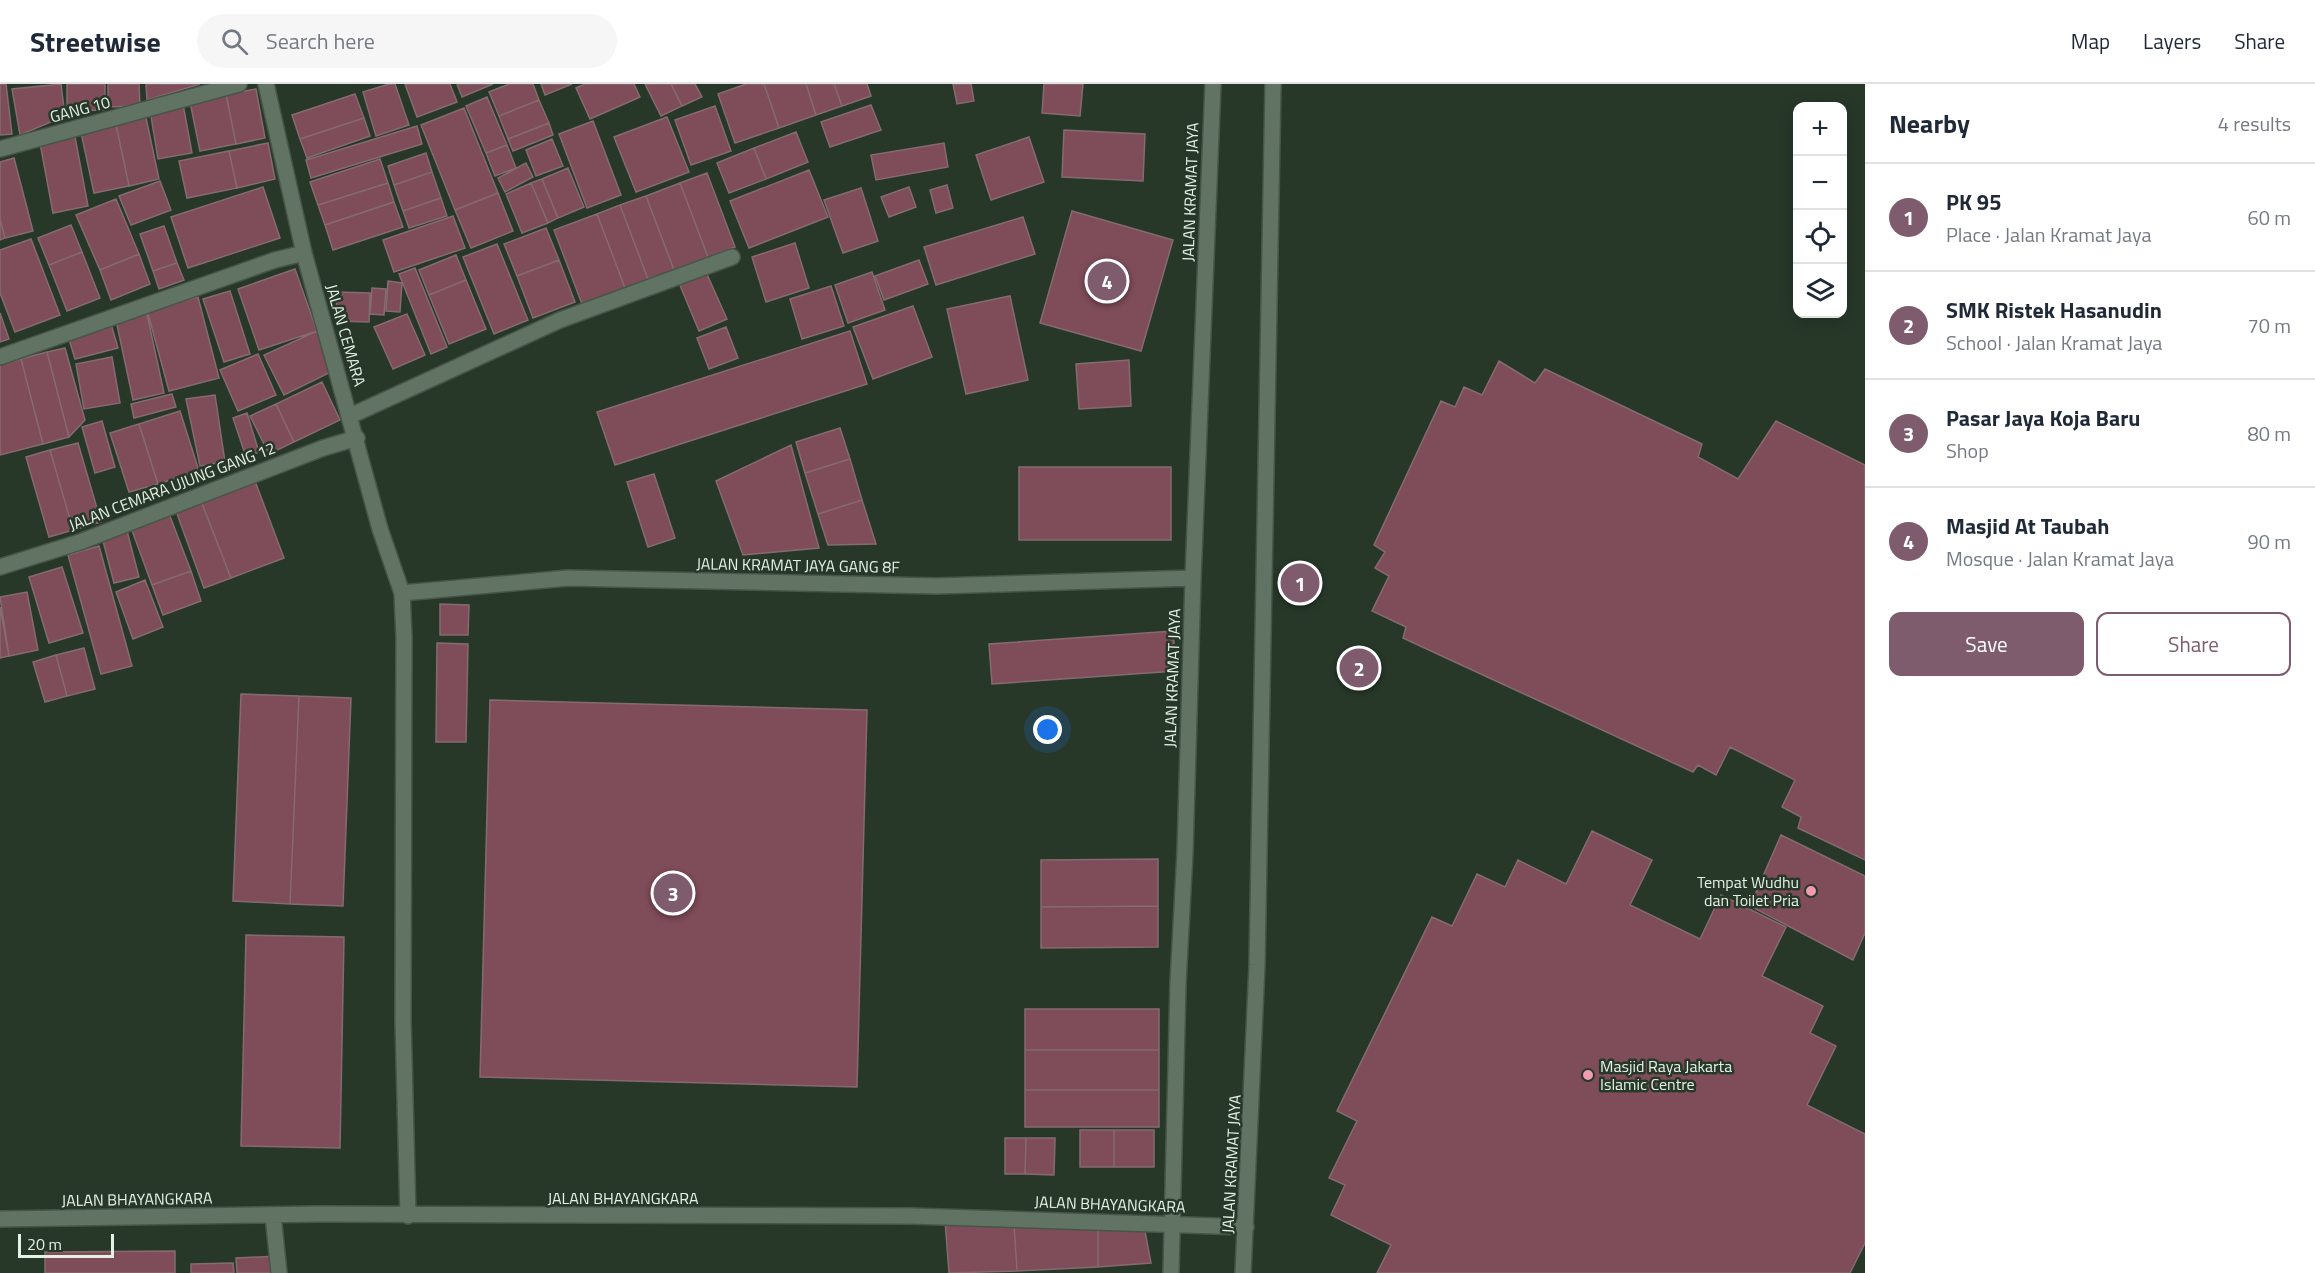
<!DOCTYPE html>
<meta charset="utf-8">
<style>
:root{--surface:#fff;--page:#f6f6f7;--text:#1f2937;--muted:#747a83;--line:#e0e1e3;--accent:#7e5c6d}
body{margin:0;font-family:"Titillium Web",sans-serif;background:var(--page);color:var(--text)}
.controls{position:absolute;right:18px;top:18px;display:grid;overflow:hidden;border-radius:12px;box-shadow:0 3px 15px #0003}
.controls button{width:54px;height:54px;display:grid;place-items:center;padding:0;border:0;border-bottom:2px solid var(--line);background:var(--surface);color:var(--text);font:30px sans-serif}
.scale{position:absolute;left:18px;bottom:15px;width:96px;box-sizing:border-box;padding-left:6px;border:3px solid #e5f0e6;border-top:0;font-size:16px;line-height:21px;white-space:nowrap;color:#e5f0e6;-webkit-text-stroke:4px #273829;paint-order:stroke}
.you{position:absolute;left:1048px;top:646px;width:21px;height:21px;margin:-15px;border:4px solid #fff;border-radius:50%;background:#1a73e8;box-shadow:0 0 0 9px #1a73e833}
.badge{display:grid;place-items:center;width:39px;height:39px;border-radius:50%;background:var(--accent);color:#fff;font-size:20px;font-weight:700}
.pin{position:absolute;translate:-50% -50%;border:3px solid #fff;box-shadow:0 2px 6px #0006}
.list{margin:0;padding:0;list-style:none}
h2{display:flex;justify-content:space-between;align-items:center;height:78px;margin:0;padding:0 24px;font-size:26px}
h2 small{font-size:20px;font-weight:400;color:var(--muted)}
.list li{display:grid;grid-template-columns:39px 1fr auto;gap:18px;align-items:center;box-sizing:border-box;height:108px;padding:0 24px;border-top:2px solid var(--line)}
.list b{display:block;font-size:22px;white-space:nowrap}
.list p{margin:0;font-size:20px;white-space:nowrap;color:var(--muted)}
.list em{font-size:20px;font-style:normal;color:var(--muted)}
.actions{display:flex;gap:12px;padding:18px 24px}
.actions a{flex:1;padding:14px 0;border:2px solid var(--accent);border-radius:12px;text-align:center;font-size:21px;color:var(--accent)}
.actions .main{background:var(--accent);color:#fff}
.icon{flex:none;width:33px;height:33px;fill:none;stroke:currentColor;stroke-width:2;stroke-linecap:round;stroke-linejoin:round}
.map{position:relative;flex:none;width:1865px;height:1189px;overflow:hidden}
header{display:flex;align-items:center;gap:36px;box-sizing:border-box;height:84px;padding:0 30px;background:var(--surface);border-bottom:2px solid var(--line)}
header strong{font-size:28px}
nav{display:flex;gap:33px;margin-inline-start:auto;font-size:21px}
.search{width:420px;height:54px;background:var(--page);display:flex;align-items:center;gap:15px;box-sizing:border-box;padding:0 21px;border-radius:33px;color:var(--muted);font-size:22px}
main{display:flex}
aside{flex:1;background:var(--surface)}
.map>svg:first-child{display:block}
</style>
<header>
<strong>Streetwise</strong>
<div class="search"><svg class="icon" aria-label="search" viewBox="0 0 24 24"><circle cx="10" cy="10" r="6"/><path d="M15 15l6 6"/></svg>Search here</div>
<nav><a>Map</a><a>Layers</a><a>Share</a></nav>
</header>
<main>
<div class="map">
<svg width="1865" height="1189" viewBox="0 0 1865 1189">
<rect width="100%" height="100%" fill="#273829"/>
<path fill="#7f4c59" stroke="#856b70" stroke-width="1.5" d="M0,0H6L12,50L0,51Z
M61,0L65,32L20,51L12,5Z
M67,0H105V26L67,27Z
M108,0H139L140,22L108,23Z
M146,0H200L147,16Z
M389,0H395L409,41L376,52L363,8Z
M405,0H450L457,18L417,33Z
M457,0H493L462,13Z
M509,0H533L539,16L499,32L489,8Z
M541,0H572L545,11Z
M585,0H634L640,13L590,35L576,4Z
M645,0H671L682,22L661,32Z
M671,0H695L702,13L682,22Z
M746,0H764L779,44L735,59L718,10Z
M764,0H806L816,31L779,44Z
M806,0H834L842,22L816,31Z
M834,0H867L871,12L842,22Z
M953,0H971L974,17L957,20Z
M1044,0H1083L1080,32L1042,29Z
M256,5L265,54L236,60L226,10Z
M226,10L236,60L200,67L190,18Z
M355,10L364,34L300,55L292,31Z
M487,13L507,61L486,69L466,22Z
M539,16L549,39L508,55L499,32Z
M183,20L192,69L158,75L150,26Z
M871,21L881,46L830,63L821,38Z
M715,22L731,67L691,81L675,36Z
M464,24L498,109L455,126L421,41Z
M145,29L159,95L129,102L115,36Z
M667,33L689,88L636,108L614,53Z
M364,34L370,52L307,74L300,55Z
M115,36L129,102L94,109L80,44Z
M593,37L621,111L587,124L559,50Z
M549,39L553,51L513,67L508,55Z
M417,42L422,60L311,94L306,76Z
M1064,46L1145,50L1143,97L1062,93Z
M796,48L808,78L766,95L754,64Z
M75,53L88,122L53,129L40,59Z
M1029,53L1044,98L991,116L976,71Z
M552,55L563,82L536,92L526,66Z
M268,59L275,95L237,104L229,67Z
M944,59L948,83L876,96L871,71Z
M507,61L516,84L495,92L486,69Z
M754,64L766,95L729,109L717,79Z
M229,67L237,104L187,114L179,77Z
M426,69L432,88L394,101L388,82Z
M14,74L33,147L5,154L0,135V78Z
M380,75L388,99L318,121L310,98Z
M526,79L533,93L505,108L498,94Z
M568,84L584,123L558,134L542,95Z
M809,86L828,133L749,164L730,117Z
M432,88L441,114L403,127L394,101Z
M707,89L735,163L708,173L680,99Z
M542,95L558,134L548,139L531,99Z
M160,97L171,126L131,141L119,112Z
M388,99L394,118L325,141L318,121Z
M531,99L548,139L522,149L506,110Z
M680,99L708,173L674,186L646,112Z
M947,101L953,124L936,129L930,106Z
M263,103L280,154L188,184L171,133Z
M909,103L916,123L889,133L881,113Z
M861,104L878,157L843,169L824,116Z
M498,109L513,147L471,164L455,126Z
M646,112L674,186L648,195L620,121Z
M441,114L447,132L409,144L403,127Z
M116,115L139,170L100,186L76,131Z
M394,118L403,143L333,166L325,141Z
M620,121L648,195L625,204L597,130Z
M1072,127L1173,156L1141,267L1040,239Z
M597,130L625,204L582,220L554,146Z
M453,132L465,164L394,188L383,156Z
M1023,133L1035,170L936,201L924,163Z
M0,135L5,154L0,156Z
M71,141L82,168L49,181L38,154Z
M164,142L177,179L153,187L140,150Z
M546,144L559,176L517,192L504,160Z
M31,155L60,231L15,248L0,209V166Z
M795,159L809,204L766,218L752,173Z
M497,160L528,236L494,250L463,173Z
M82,168L100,214L67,227L49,181Z
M139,170L150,200L111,216L100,186Z
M456,171L466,196L429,211L419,186Z
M559,176L575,218L533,234L517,192Z
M919,176L928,200L884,216L875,192Z
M177,179L184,196L159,205L153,187Z
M415,184L447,263L431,270L399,190Z
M295,185L317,247L259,266L238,205Z
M706,188L727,235L699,247L679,199Z
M872,188L885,226L848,239L835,201Z
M466,196L486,245L449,260L429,211Z
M388,197L402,199L400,228L386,227Z
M831,202L844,242L802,255L790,215Z
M372,204L386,205L384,231L370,230Z
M230,207L250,270L224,278L203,215Z
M337,208L370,209L369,238L336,237Z
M1010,212L1028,296L966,310L947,225Z
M198,213L219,294L169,307L147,226Z
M913,222L932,273L873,295L853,243Z
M0,229L9,255L0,258Z
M147,230L164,309L133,316L116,236Z
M407,230L425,271L393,285L374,243Z
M111,240L118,264L75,275L68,252Z
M726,243L738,274L709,285L697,254Z
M317,247L335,286L284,311L264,271Z
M850,247L867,300L615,381L597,328Z
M65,264L85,336L69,353L47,268Z
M47,268L69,353L43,360L21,275Z
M258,270L276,311L238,327L220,286Z
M112,273L120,319L84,325L76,280Z
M21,275L43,360L0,371V281Z
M1129,276L1131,322L1079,325L1076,280Z
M1499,277L1535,299L1545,285L1702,360L1698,373L1738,395L1776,337L1865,381V776L1798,744L1801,733L1782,723L1795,696L1730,663L1716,691L1698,681L1693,688L1403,554L1406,543L1372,527L1389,492L1375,484L1385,468L1374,461L1441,317L1455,323L1464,303L1482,311Z
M322,298L340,336L294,358L276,320Z
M172,310L176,323L134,334L131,320Z
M215,311L225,378L200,382L186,315Z
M276,320L294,358L269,370L250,332Z
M180,327L199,387L158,400L139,340Z
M247,329L259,368L246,373L233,334Z
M102,337L115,383L95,389L82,343Z
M139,340L158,400L129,408L110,349Z
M840,344L850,375L805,389L796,358Z
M78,359L101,438L73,446L50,366Z
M791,361L819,464L743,471L716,397Z
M50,366L73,446L49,453L26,373Z
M850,375L862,416L818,430L805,389Z
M1019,383H1171V456H1019Z
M654,390L675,454L648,463L627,398Z
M255,397L284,474L231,494L201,417Z
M862,416L876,460L828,461L818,430Z
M201,417L231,494L204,504L176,427Z
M168,427L191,487L152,501L130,441Z
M127,447L139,493L114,499L102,453Z
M99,462L132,582L101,590L68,471Z
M62,483L83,549L49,559L29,493Z
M1288,486L1313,487L1312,513L1286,511Z
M191,487L201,517L163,531L152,501Z
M145,496L163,543L133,555L116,508Z
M27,508L38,566L9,572L0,513Z
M440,520L469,521L468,551H440Z
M0,523L9,572L0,574Z
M1173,547L1176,587L992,600L989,560Z
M437,559L468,560L466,658H436Z
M84,564L95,605L67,612L56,571Z
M56,571L67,612L45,618L33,578Z
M241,610L299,612L290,820L233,817Z
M299,612L351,614L343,822L290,820Z
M490,616L867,626L857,1003L480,993Z
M1592,747L1652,776L1630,821L1700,855L1721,811L1786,843L1762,892L1823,922L1810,949L1836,962L1807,1021L1865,1050V1159L1850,1189H1377L1391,1161L1331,1131L1345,1101L1329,1094L1357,1037L1337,1027L1432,833L1452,842L1477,790L1505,803L1518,776L1566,800Z
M1781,751L1865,792V849L1853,876L1750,822Z
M1158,775V822L1041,823V776Z
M1158,822V863L1041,864V823Z
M246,851L344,853L340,1064L241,1062Z
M1025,925H1159V966H1025Z
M1025,966H1159V1006H1025Z
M1025,1006H1159V1043H1025Z
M1080,1046H1114V1083H1080Z
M1114,1046H1154V1083H1114Z
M1005,1054H1026L1025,1090H1005Z
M1026,1054H1055L1054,1091L1025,1090Z
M945,1136L1014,1139L1017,1187L949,1189Z
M1014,1139L1098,1141V1183L1017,1187Z
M1098,1141L1144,1142L1151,1179L1098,1183Z
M175,1167V1189H45V1168Z
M278,1172V1189H237L236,1174Z
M233,1179L234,1189H191V1180Z"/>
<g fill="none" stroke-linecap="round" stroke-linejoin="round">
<g stroke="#475548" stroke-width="18">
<path id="minor" d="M266,0L304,169L380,445L402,509L404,553L403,935L408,1132
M0,65L239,0
M0,273L275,176L304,169
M350,332L560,236L732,173
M0,483L80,458L323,364L357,354
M402,509L568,494L937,502L1193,494
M273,1131L279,1189
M0,1135L318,1130L911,1132L1246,1143
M1171,1189L1178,899L1185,768L1193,494L1213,0
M1243,1189L1257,881L1273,0"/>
</g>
<use href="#minor" stroke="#617463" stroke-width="15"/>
</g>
<g fill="#f29aaf" stroke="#273829" stroke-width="2">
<circle cx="1811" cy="807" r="6"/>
<circle cx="1588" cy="991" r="6"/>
</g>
<g text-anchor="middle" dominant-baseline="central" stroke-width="5" stroke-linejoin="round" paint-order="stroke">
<g font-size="16" fill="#e5f0e6" stroke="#273829">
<text transform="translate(80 25) rotate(-15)">GANG 10</text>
<text transform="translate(1190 108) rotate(-88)">JALAN KRAMAT JAYA</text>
<text transform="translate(346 251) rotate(74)">JALAN CEMARA</text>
<text transform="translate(172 402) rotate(-21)">JALAN CEMARA UJUNG GANG 12</text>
<text transform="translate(798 481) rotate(1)">JALAN KRAMAT JAYA GANG 8F</text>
<text transform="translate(1172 594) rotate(-88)">JALAN KRAMAT JAYA</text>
<text transform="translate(1231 1080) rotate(-87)">JALAN KRAMAT JAYA</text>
<text x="623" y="1114">JALAN BHAYANGKARA</text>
<text transform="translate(137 1115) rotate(-1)">JALAN BHAYANGKARA</text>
<text transform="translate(1110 1120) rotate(2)">JALAN BHAYANGKARA</text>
</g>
<g font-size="16" fill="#e5f0e6" stroke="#273829" text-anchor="end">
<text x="1799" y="798">Tempat Wudhu<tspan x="1799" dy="18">dan Toilet Pria</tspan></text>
<text x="1600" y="982" text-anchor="start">Masjid Raya Jakarta<tspan x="1600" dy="18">Islamic Centre</tspan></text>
</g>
</g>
</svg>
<div class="controls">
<button>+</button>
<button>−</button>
<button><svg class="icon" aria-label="locate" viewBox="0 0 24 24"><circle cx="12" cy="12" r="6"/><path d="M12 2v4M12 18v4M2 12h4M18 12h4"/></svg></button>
<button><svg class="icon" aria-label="layers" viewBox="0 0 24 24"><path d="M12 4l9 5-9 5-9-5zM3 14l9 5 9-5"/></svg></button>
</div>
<div class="scale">20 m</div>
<div class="you"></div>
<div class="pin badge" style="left:1300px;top:499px">1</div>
<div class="pin badge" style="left:1359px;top:584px">2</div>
<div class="pin badge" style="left:673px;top:809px">3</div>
<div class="pin badge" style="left:1107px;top:197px">4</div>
</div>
<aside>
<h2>Nearby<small>4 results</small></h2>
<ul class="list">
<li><span class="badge">1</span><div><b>PK 95</b><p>Place · Jalan Kramat Jaya</p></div><em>60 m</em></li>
<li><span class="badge">2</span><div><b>SMK Ristek Hasanudin</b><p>School · Jalan Kramat Jaya</p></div><em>70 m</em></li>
<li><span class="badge">3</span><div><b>Pasar Jaya Koja Baru</b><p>Shop</p></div><em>80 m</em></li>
<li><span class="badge">4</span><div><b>Masjid At Taubah</b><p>Mosque · Jalan Kramat Jaya</p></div><em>90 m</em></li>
</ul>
<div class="actions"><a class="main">Save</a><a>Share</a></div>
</aside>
</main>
